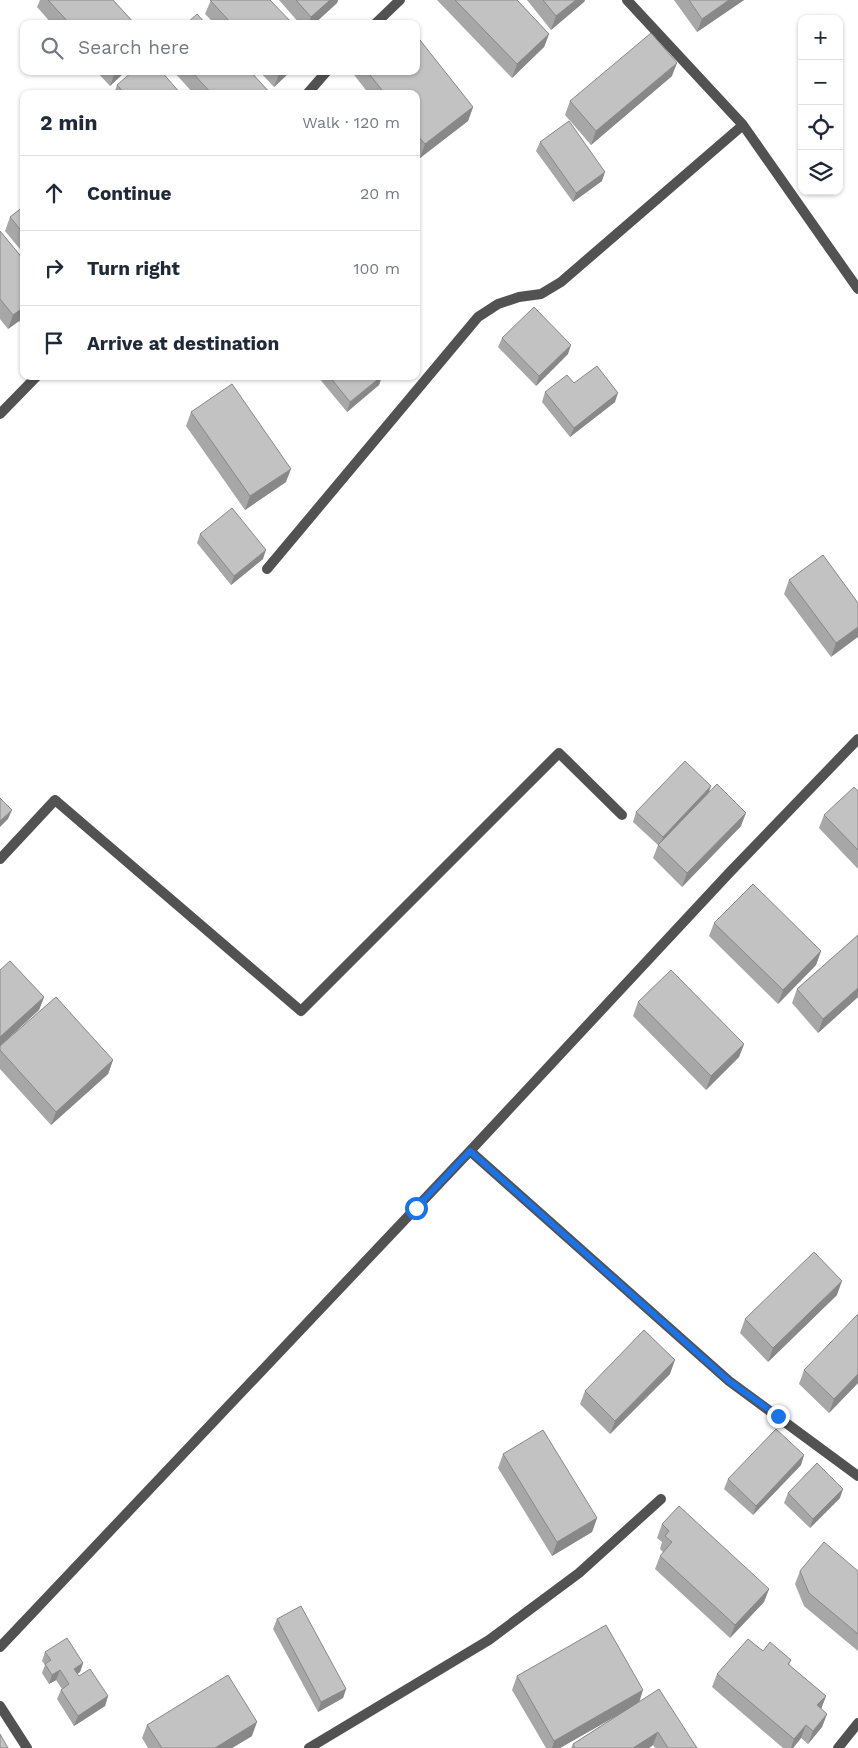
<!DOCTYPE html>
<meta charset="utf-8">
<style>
:root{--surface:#fff;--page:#f6f6f7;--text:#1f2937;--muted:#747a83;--line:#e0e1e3}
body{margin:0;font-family:"Work Sans",sans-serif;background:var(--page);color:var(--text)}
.controls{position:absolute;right:15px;top:15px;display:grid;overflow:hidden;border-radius:10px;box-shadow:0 1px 4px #0004}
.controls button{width:45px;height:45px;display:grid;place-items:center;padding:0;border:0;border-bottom:1px solid var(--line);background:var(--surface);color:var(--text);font:25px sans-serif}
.stop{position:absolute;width:15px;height:15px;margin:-11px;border:4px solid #1a73e8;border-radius:50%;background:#fff}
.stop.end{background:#1a73e8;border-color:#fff;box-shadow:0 1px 5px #0008}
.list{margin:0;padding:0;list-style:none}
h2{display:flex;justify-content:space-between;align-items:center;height:65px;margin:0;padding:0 20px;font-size:21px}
h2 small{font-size:16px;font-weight:400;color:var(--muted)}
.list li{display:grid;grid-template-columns:32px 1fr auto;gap:15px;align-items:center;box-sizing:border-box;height:75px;padding:0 20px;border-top:1px solid var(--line)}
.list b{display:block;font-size:19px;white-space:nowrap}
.list em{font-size:16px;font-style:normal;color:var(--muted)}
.icon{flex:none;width:28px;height:28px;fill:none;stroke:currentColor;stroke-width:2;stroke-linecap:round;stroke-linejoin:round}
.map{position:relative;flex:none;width:858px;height:1748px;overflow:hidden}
.search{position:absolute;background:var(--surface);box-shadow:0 1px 4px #0004;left:20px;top:20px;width:400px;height:55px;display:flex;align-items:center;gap:12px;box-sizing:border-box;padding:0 18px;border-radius:10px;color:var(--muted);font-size:19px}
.panel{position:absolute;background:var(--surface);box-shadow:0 1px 4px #0004;left:20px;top:90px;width:400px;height:290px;border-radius:10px}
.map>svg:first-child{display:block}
</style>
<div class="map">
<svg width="858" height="1748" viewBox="0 0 858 1748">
<rect width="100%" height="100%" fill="#fff"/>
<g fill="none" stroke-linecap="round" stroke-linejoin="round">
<path stroke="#525252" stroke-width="10" d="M627,0L743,125L858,289
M375,24L400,0
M307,94L327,71
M0,414L37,376
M267,569L478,317L498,304L519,297L541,294L561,282L743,125
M0,859L55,800L301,1011L559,753L622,815
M470,1151L729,1381L858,1476
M0,1647L470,1151L730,872L858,739
M309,1748L489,1640L579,1573L661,1499
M838,1748L858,1723"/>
<path stroke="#525252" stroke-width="10" d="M0,1706L27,1748"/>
</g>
<path fill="#a7a7a7" d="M40,0H113L135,24H52L37,7Z
M211,0L293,24H215L205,14Z
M279,0H338L337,3L314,24H300Z
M437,0H517L549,34L544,47L512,78Z
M527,0H585L584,2L551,30Z
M674,0H744L697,32Z
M96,71H126L110,86Z
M173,71H250L271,94H194Z
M259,71H291L274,87Z
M351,71H416L473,107L468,121L420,158L416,153V94H369Z
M672,76L591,145L565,115L570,101Z
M117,85L181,94H114Z
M540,142L602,181L573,202L536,151Z
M24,206V254L5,231L10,217Z
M0,231L24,260V327L19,321L8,329L0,319Z
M502,338L568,354L536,386L498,347Z
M319,376H382L379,385L347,412L318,377Z
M574,383L615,402L570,437L542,402L545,392Z
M191,412L286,482L245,510L186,426Z
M200,534L263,559L231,585L197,543Z
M789,580L858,603L831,657L784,594Z
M858,791V869L819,828L824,815Z
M709,793L741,826L682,887L653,858L658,845L633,822L636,812Z
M714,923L821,951L816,965L778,1004L709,936Z
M858,935V997L818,1033L792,1003L797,989Z
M0,970L44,997L39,1010L4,1042L113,1060L108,1074L51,1125L0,1069Z
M638,1002L744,1044L739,1057L706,1090L633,1016Z
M837,1295L768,1362L740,1333L745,1319Z
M804,1370L858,1383L829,1413L799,1384Z
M670,1374L610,1434L580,1404L585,1391Z
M503,1454L597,1518L592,1532L552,1556L498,1468Z
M804,1455L801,1465L753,1515L724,1489L728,1479Z
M788,1493L840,1498L810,1528L784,1503Z
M662,1524L769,1589L764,1602L730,1638L655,1569L660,1556L663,1552L660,1549L662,1542L657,1538Z
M800,1571H858V1651L804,1606L795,1584Z
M277,1619L346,1689L343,1698L318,1712L273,1629Z
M763,1651L791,1660L789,1665L826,1696L821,1709L827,1714L822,1727L808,1744L801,1738L793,1748H783L712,1687L717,1674Z
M45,1652L83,1663L80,1672L77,1674L79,1676L108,1696L105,1706L74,1726L57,1699L61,1690L62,1689L56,1680L49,1684L42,1673L45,1665L42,1661Z
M517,1676L639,1702L697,1748H655L653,1745L649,1748H571L573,1744L623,1712L560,1748H546L512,1690Z
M147,1725L252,1736L232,1748H148L142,1738Z"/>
<path fill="#888" d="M330,0H338L337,3L314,24H308L311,17Z
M576,0H585L584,2L551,30L556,16Z
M729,0H744L697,32L702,19Z
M549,34L544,47L512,78L517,64Z
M677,63L672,76L591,145L596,131Z
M116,71H126L110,86L115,72Z
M282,71H291L274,87L279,74Z
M473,107L468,121L420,158L425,144Z
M605,172L602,181L573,202L576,193Z
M23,307L19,321L8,329L13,315Z
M571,345L568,354L536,386L539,376Z
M382,376L379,385L347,412L350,402Z
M618,393L615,402L570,437L574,428Z
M291,469L286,482L245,510L250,496Z
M266,550L263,559L231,585L234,576Z
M858,627V637L831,657L836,643Z
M711,786L708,795L660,846L663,837Z
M12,810L8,819L0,827V821Z
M746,813L741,826L682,887L687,873Z
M821,951L816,965L778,1004L783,990Z
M858,988V997L818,1033L823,1019Z
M44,997L39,1010L0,1046V1037Z
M744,1044L739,1057L706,1090L711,1076Z
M113,1060L108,1074L51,1125L56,1112Z
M842,1281L837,1295L768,1362L773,1348Z
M675,1360L670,1374L610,1434L615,1421Z
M858,1374V1383L829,1413L834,1399Z
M804,1455L801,1465L753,1515L756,1506Z
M843,1489L840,1498L810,1528L813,1519Z
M597,1518L592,1532L552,1556L557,1542Z
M769,1589L764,1602L730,1638L735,1625Z
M83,1663L80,1672L70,1679L74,1669Z
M60,1670L56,1680L49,1684L52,1675Z
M346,1689L343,1698L318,1712L321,1702Z
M643,1690L639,1703L560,1748H552L554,1741Z
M108,1696L105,1706L74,1726L78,1716Z
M826,1696L821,1709L817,1705Z
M827,1714L822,1727L808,1744L813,1731Z
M257,1722L252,1736L232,1748H215Z
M806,1725L801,1738L793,1748H791L794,1739Z
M658,1732L653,1745L649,1748H633Z"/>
<path fill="#c2c2c2" stroke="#888" d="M48,0H113L135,24H70Z
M210,0H270L293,24H232Z
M296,0H330L311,17Z
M455,0H517L549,34L517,64Z
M543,0H576L556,16Z
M689,0H729L702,19Z
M197,14L206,24H186Z
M404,20L407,24H400Z
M651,33L677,63L596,131L570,101Z
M416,35L473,107L425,144L416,134V94H385L367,71H416Z
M133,71H161L181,94H125L117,85Z
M191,71H250L271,94H212Z
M569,121L605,172L576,193L540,142Z
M24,206V234L10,217Z
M0,231L24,260V307L13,315L0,299Z
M534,307L571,345L539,376L502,338Z
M597,366L618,393L574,428L545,392L567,375L574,383Z
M329,376H382L350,402Z
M232,384L291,469L250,496L191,412Z
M232,508L266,550L234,576L200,534Z
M823,555L858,603V627L836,643L789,580Z
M685,761L711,786L663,837L636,812Z
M717,784L746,813L687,873L658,845Z
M854,787L858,791V850L824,815Z
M0,798L12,810L0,821Z
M753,884L821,951L783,990L714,923Z
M858,935V988L823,1019L797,989Z
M10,961L44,997L0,1037V970Z
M671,970L744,1044L711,1076L638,1002Z
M56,997L113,1060L56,1112L0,1050V1046Z
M814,1252L842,1281L773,1348L745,1319Z
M858,1314V1374L834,1399L804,1370Z
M644,1330L675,1360L615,1421L585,1391Z
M776,1429L804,1455L756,1506L728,1479Z
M543,1430L597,1518L557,1542L503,1454Z
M817,1463L843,1489L813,1519L788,1493Z
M679,1506L769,1589L735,1625L660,1556L672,1542L665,1536L669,1531L662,1524Z
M824,1542L858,1571V1634L809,1593L800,1571Z
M301,1606L346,1689L321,1702L277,1619Z
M606,1625L643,1690L554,1741L517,1676Z
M67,1638L83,1663L74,1669L79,1676L90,1669L108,1696L78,1716L61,1690L69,1684L60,1670L52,1675L45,1664L51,1660L45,1652Z
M748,1639L763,1651L770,1642L791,1660L788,1664L826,1696L817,1705L827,1714L813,1731L806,1725L794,1739L717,1674Z
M228,1675L257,1722L215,1748H162L147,1725Z
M659,1689L697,1748H668L658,1732L633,1748H575L573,1744Z
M0,1734L8,1748H0Z"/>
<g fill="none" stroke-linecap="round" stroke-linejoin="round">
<path stroke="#1a73e8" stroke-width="6" d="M416,1208L470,1151L729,1381L778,1416"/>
</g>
</svg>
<div class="controls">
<button>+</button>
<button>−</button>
<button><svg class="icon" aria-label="locate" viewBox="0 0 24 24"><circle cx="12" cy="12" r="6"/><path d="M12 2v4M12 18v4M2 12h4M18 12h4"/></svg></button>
<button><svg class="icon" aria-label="layers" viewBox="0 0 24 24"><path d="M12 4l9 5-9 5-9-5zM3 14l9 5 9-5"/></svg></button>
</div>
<div class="stop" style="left:416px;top:1208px"></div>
<div class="stop end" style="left:778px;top:1416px"></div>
<div class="search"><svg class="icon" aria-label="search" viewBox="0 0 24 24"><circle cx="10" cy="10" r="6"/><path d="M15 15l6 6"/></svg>Search here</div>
<section class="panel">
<h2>2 min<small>Walk · 120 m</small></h2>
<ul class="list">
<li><svg class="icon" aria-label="ahead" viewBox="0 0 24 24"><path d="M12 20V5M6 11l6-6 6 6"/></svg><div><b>Continue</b></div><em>20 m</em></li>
<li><svg class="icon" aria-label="right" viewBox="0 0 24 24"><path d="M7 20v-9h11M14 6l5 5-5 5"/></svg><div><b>Turn right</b></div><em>100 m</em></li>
<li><svg class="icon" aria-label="arrive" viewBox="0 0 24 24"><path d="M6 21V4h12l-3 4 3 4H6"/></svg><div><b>Arrive at destination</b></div></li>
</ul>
</section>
</div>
